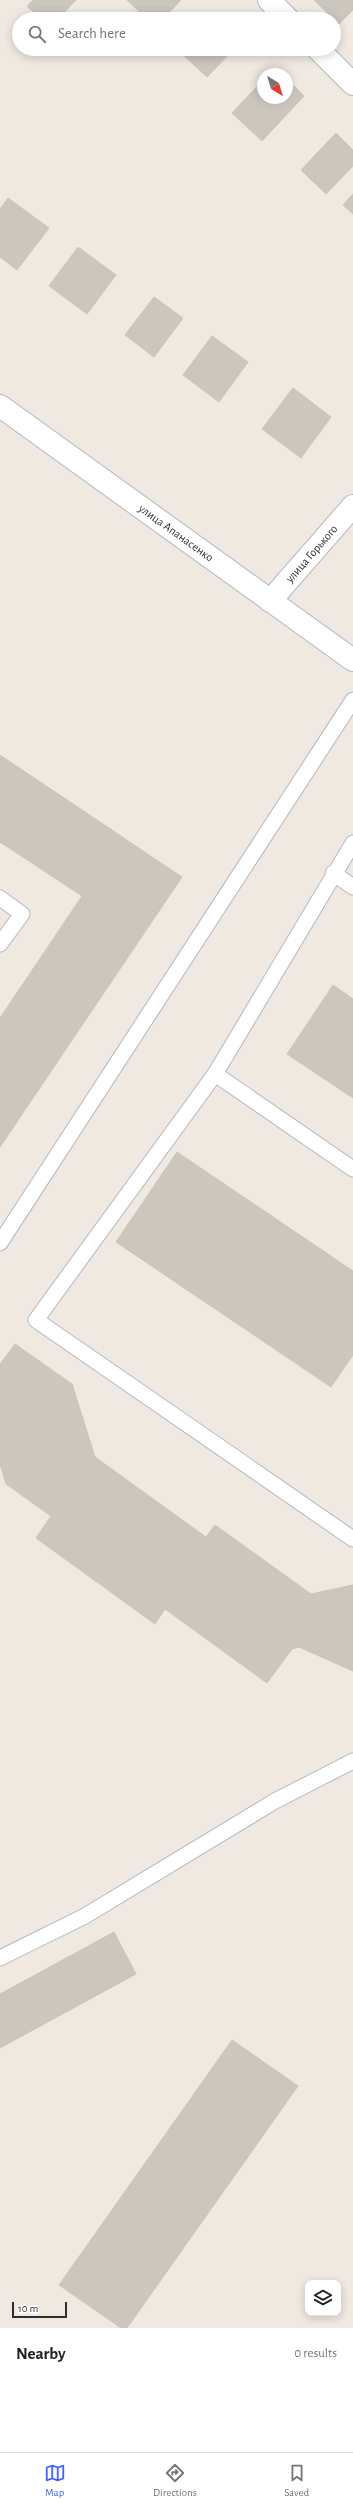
<!DOCTYPE html>
<meta charset="utf-8">
<style>
:root{--surface:#fff;--page:#f2f2f2;--text:#202124;--muted:#757577;--line:#e0e0e0;--accent:#4264fb}
body{margin:0;font-family:"Alegreya Sans",sans-serif;background:var(--page);color:var(--text)}
.controls{position:absolute;right:12px;bottom:12px;display:grid;overflow:hidden;border-radius:8px;box-shadow:0 2px 10px #0003}
.controls button{width:36px;height:36px;display:grid;place-items:center;padding:0;border:0;border-bottom:1px solid var(--line);background:var(--surface);color:var(--text);font:20px sans-serif}
.compass{position:absolute;left:257px;top:68px;width:36px;height:36px;border-radius:50%;background:var(--surface);box-shadow:0 2px 10px #0003;rotate:142deg}
.scale{position:absolute;left:12px;bottom:10px;width:55px;box-sizing:border-box;padding-left:4px;border:2px solid #2e2e2e;border-top:0;font-size:11px;line-height:14px;white-space:nowrap;color:#2e2e2e;-webkit-text-stroke:3px #fff;paint-order:stroke}
.list{margin:0;padding:0;list-style:none}
h2{display:flex;justify-content:space-between;align-items:center;height:52px;margin:0;padding:0 16px;font-size:17px}
h2 small{font-size:13px;font-weight:400;color:var(--muted)}
.icon{flex:none;width:22px;height:22px;fill:none;stroke:currentColor;stroke-width:2;stroke-linecap:round;stroke-linejoin:round}
.map{position:relative;flex:none;width:353px;height:2328px;overflow:hidden}
.search{position:absolute;background:var(--surface);box-shadow:0 2px 10px #0003;left:12px;right:12px;top:12px;height:44px;display:flex;align-items:center;gap:10px;box-sizing:border-box;padding:0 14px;border-radius:22px;color:var(--muted);font-size:15px}
.sheet{height:124px;background:var(--surface)}
nav{display:flex;justify-content:space-around;align-items:center;box-sizing:border-box;height:56px;border-top:1px solid var(--line);background:var(--surface);font-size:11px;color:var(--muted)}
nav a{display:grid;justify-items:center;gap:2px}
nav .on{color:var(--accent)}
.map>svg:first-child{display:block}
</style>
<div class="map">
<svg width="353" height="2328" viewBox="0 0 353 2328">
<rect width="100%" height="100%" fill="#efe9e1"/>
<path fill="#cbc7bf" stroke="#cbc5ba" d="M33,0H76L58,19H41L27,6Z
M127,0H181L163,19H147Z
M314,0H353V10L339,24Z
M187,49H234L207,77L182,54Z
M287,79L304,96L262,141L232,113L263,80V98H287Z
M336,133L353,150V166L326,194L301,170Z
M353,194V214L343,205Z
M8,198L49,228L17,270L0,257V209Z
M78,247L116,275L87,314L49,286Z
M154,297L183,318L154,357L125,335Z
M212,336L248,362L219,402L183,375Z
M293,388L331,417L301,458L262,429Z
M0,755L182,877L0,1147V1018L82,896L0,842Z
M333,985L353,999V1098L287,1054Z
M177,1152L353,1271V1355L331,1387L116,1242Z
M15,1344L72,1384L95,1457L206,1537L215,1525L311,1594L353,1585V1671L299,1647L292,1649L267,1683L165,1609L155,1624L36,1538L51,1516L6,1484L0,1464V1364Z
M114,1932L136,1974L0,2048V1994Z
M232,2040L298,2086L127,2328H121L59,2285Z"/>
<g fill="none" stroke-linecap="round" stroke-linejoin="round">
<g stroke="#b4b7c1" stroke-width="17">
<path id="lane" d="M353,843L215,1074L36,1320L353,1539
M333,873L353,887
M0,898L22,914L0,944
M215,1074L353,1169
M0,1243L353,700
M0,1958L85,1916L275,1801L353,1761"/>
</g>
<g stroke="#b4b7c1" stroke-width="24">
<g id="street">
<path d="M269,0L288,19"/>
<path d="M318,49L353,84"/>
<path id="s1" d="M270,601L353,506"/>
</g>
</g>
<g stroke="#b4b7c1" stroke-width="24">
<g id="secondary">
<path id="s2" d="M0,406L353,660"/>
</g>
</g>
<use href="#lane" stroke="#fff" stroke-width="15"/>
<use href="#street" stroke="#fff" stroke-width="22"/>
<use href="#secondary" stroke="#fff" stroke-width="22"/>
</g>
<g text-anchor="middle" dominant-baseline="central" stroke-width="3" stroke-linejoin="round" paint-order="stroke">
<g font-size="12" fill="#2e2e2e" stroke="#fff">
<text stroke="none"><textPath href="#s2" startOffset="217">улица Апанасенко</textPath></text>
<text stroke="none"><textPath href="#s1" startOffset="63">улица Горького</textPath></text>
</g>
</g>
</svg>
<div class="controls">
<button><svg class="icon" aria-label="layers" viewBox="0 0 24 24"><path d="M12 4l9 5-9 5-9-5zM3 14l9 5 9-5"/></svg></button>
</div>
<svg class="compass" viewBox="-18 -18 36 36"><path d="M0-13l5 13h-10z" fill="#e53935"/><path d="M0 13l5-13h-10z" fill="#757577"/></svg>
<div class="scale">10 m</div>
<div class="search"><svg class="icon" aria-label="search" viewBox="0 0 24 24"><circle cx="10" cy="10" r="6"/><path d="M15 15l6 6"/></svg>Search here</div>
</div>
<section class="sheet">
<h2>Nearby<small>0 results</small></h2>
<ul class="list">
</ul>
</section>
<nav>
<a class="on"><svg class="icon" aria-label="map" viewBox="0 0 24 24"><path d="M3 6l6-2 6 2 6-2v14l-6 2-6-2-6 2zM9 4v14M15 6v14"/></svg>Map</a>
<a><svg class="icon" aria-label="directions" viewBox="0 0 24 24"><path d="M12 3l9 9-9 9-9-9zM9 14v-3h6M13 9l2 2-2 2"/></svg>Directions</a>
<a><svg class="icon" aria-label="saved" viewBox="0 0 24 24"><path d="M7 4h10v16l-5-4-5 4z"/></svg>Saved</a>
</nav>
